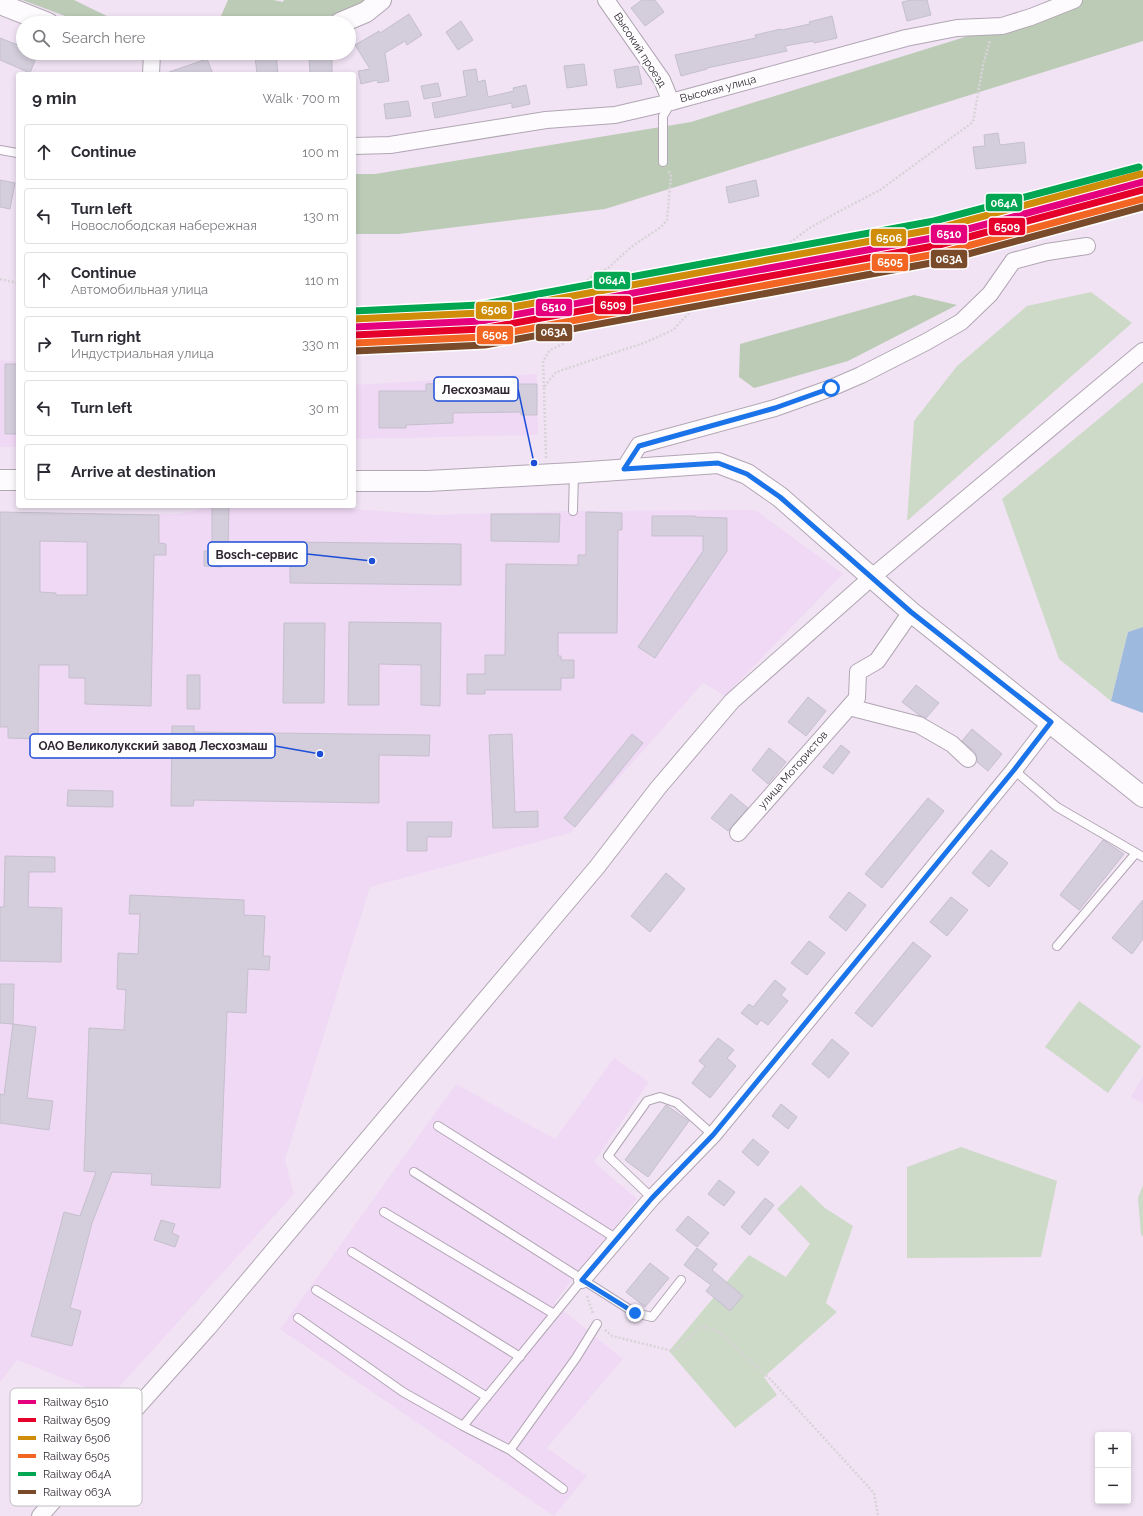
<!DOCTYPE html>
<meta charset="utf-8">
<style>
:root{--surface:#fff;--page:#f2f2f3;--text:#2b2b33;--muted:#7c7c81;--line:#e1e1e2}
body{margin:0;font-family:Raleway,sans-serif;background:var(--page);color:var(--text)}
.controls{position:absolute;right:12px;bottom:12px;display:grid;overflow:hidden;border-radius:4px;box-shadow:0 2px 6px #0003}
.controls button{width:36px;height:36px;display:grid;place-items:center;padding:0;border:0;border-bottom:1px solid var(--line);background:var(--surface);color:var(--text);font:20px sans-serif}
.stop{position:absolute;width:12px;height:12px;margin:-9px;border:3px solid #1a73e8;border-radius:50%;background:#fff}
.stop.end{background:#1a73e8;border-color:#fff;box-shadow:0 1px 4px #0008}
.list{margin:0;padding:0;list-style:none}
h2{display:flex;justify-content:space-between;align-items:center;height:52px;margin:0;padding:0 16px;font-size:17px}
h2 small{font-size:13px;font-weight:400;color:var(--muted)}
.list li{display:grid;grid-template-columns:26px 1fr auto;gap:12px;align-items:center;box-sizing:border-box;height:56px;margin:0 8px 8px;padding:0 8px;border:1px solid var(--line);border-radius:4px}
.list b{display:block;font-size:15px;white-space:nowrap}
.list p{margin:0;font-size:13px;white-space:nowrap;color:var(--muted)}
.list em{font-size:13px;font-style:normal;color:var(--muted)}
.icon{flex:none;width:22px;height:22px;fill:none;stroke:currentColor;stroke-width:2;stroke-linecap:round;stroke-linejoin:round}
.map{position:relative;flex:none;width:1143px;height:1516px;overflow:hidden}
.search{position:absolute;background:var(--surface);box-shadow:0 2px 6px #0003;left:16px;top:16px;width:340px;height:44px;display:flex;align-items:center;gap:10px;box-sizing:border-box;padding:0 14px;border-radius:22px;color:var(--muted);font-size:15px}
.panel{position:absolute;background:var(--surface);box-shadow:0 2px 6px #0003;left:16px;top:72px;width:340px;height:436px;border-radius:4px}
.map>svg:first-child{display:block}
</style>
<div class="map">
<svg width="1143" height="1516" viewBox="0 0 1143 1516">
<rect width="100%" height="100%" fill="#f1e3f4"/>
<path fill="#f0d9f5" d="M0,360L18,362V447H0Z
M537,374L538,435L354,439V385Z
M212,506H314L434,515L573,511L755,510L843,574L725,696L703,683L570,833L370,887L285,1160L294,1194L110,1397L17,1360L0,1382V512L66,513V521H81V513L179,514Z
M614,1058L649,1082L594,1162L637,1199L554,1303L623,1359L547,1448L587,1476L554,1516L280,1329L456,1084L555,1139Z
M1143,1076V1104L1131,1097Z"/>
<path fill="#cddac8" d="M1091,292L1132,323L907,521L914,421L957,366L1027,306Z
M1143,382V627L1128,632L1111,701L1059,659L1002,499Z
M1079,1001L1141,1046L1108,1093L1045,1047Z
M961,1147L1057,1181L1041,1257L907,1258V1167Z
M801,1185L825,1208L853,1226L826,1303L837,1312L764,1377L777,1395L735,1428L669,1351L749,1255L786,1277L810,1244L777,1209Z
M1143,1185V1236L1141,1235L1138,1198Z"/>
<path fill="#bccbb6" d="M22,0H74L117,21L132,23H84Z
M228,0H273L283,2L284,0H370L335,17L292,23H191L221,16Z
M1084,0H1143V41L605,209L399,234H354V174H375L691,122Z
M914,295L957,305L848,361L754,388L739,377L740,344Z"/>
<path fill="#9eb9de" d="M1143,627V713L1111,701L1128,632Z"/>
<path fill="#d4cedc" stroke="#c5bfcd" fill-rule="evenodd" d="M642,0H655L664,12L645,26L631,8Z
M911,0H927L931,15L907,21L902,2Z
M409,14L422,35L407,45L405,41L385,53L389,81L378,83L377,80L361,84L358,71L370,69L355,45L379,31L380,33Z
M832,16L837,38L814,43L813,41L785,46L787,51L707,68V69L681,76L675,55L756,38L755,35L781,29L782,30L810,24L809,22Z
M461,21L473,40L458,50L446,32Z
M0,38L23,47V53H38L30,73L0,60Z
M276,54L278,74H257L255,56Z
M309,55H332V74H310Z
M207,59L213,74H169V72Z
M584,64L587,85L567,88L564,66Z
M638,66L642,84L617,88L614,70Z
M476,69L478,82L485,80L488,97L514,91L513,88L526,85L530,104L512,108V103L435,118L432,103L467,96L463,71Z
M438,83L441,96L424,99L421,86Z
M408,101L411,116L386,119L384,104Z
M998,133L1000,145L1024,142L1026,163L976,169L973,147L985,146L984,135Z
M0,180L15,183L10,209L0,207Z
M756,180L759,196L729,203L726,187Z
M5,364H18V434H5Z
M502,378V384H537V415H521V412L453,413V423L406,425V428H379V391H426V384L471,382V379Z
M212,506L229,507L228,551H222V567L204,566V551H218L212,550Z
M0,512L159,515V543L166,544V555H154L151,706L85,704V678H69V665H39L38,739L8,738V727H0ZM40,541L87,542V595H56V593L40,592Z
M586,512L622,513V530H618L617,633H558V656H561V660H574V678H561V690H485V694H467V674H485V655H505L506,564L578,565V555H586Z
M491,514H560L559,542L491,541Z
M652,516H695V517L727,518V551L655,658L638,647L703,551V536H652Z
M290,542L461,544V585L290,583Z
M349,622L441,623L440,706L421,705V665L379,664V705H348Z
M284,623H325L324,703H283Z
M187,675H200V709H187Z
M916,685L939,703L926,718L919,715L902,702Z
M808,697L826,711L806,736L788,722Z
M172,726H194V732L430,735L429,756L379,755V803L194,800L193,806H171Z
M972,729L1002,754L988,771L977,762V757L975,752L962,741Z
M512,734L515,812L538,811V827L493,828L489,735Z
M632,734L643,743L575,827L564,818Z
M841,745L850,752L833,774L823,767Z
M769,748L786,762L768,784L752,770Z
M68,790L113,791V807L67,806Z
M731,794L748,808L728,831L711,818Z
M928,798L944,811L882,888L865,874Z
M407,822H452L451,837H427V851H407Z
M1103,840L1124,854L1079,910L1060,895Z
M991,850L1008,863L989,887L972,873Z
M5,856L55,857V872H29L28,907L62,908L61,962L0,961V907H4Z
M666,873L685,889L650,932L631,916Z
M849,892L866,905L846,931L829,917Z
M130,895L244,900V915L265,916L263,956H270L269,970L248,969L246,1013L227,1012L220,1188L151,1185L152,1174L112,1172L92,1223L70,1308L81,1311L72,1346L31,1336L64,1212L80,1216L96,1172L84,1171L89,1028L124,1030L126,990L117,989L118,953L138,954L140,914H129Z
M951,897L968,910L947,936L930,922Z
M1143,900V939L1132,954L1112,938Z
M809,941L825,953L807,975L791,963Z
M913,942L931,956L872,1027L855,1013Z
M775,980L786,989L781,995L788,1001L768,1025L761,1020L757,1025L741,1013L749,1004L753,1007Z
M0,984H14L13,1024L0,1023Z
M13,1024L36,1027L27,1098L53,1101L49,1130L0,1123V1094L4,1095Z
M718,1038L734,1050L727,1058L736,1066L710,1098L692,1083L705,1066L699,1061Z
M832,1039L849,1053L829,1078L812,1064Z
M781,1104L797,1117L788,1129L772,1116Z
M666,1105L689,1121L648,1177L625,1160Z
M753,1139L769,1152L758,1166L742,1152Z
M719,1180L735,1192L724,1206L708,1194Z
M765,1198L774,1205L750,1235L741,1227Z
M688,1216L709,1233L697,1247L676,1230Z
M161,1220L175,1224L172,1233L179,1236L175,1247L154,1240Z
M697,1248L717,1264L712,1270L743,1296L730,1311L706,1291L711,1285L684,1265Z
M650,1263L669,1278L645,1307L626,1292Z"/>
<g fill="none" stroke-linecap="round" stroke-linejoin="round">
<g stroke="#b1a6b4" stroke-width="10">
<path id="service" d="M0,150L17,153
M663,162V116L671,103
M573,511L574,473
M1014,770L1057,807L1143,857
M1057,946L1136,853
M438,1126L617,1239
M414,1172L635,1313L652,1317L681,1280
M652,1198L608,1156L647,1101L660,1097L677,1103L713,1135
M384,1212L554,1314
M352,1252L520,1357
M316,1290L487,1397
M298,1318L403,1392L463,1426L510,1450L563,1489
M463,1426L582,1280
M510,1450L576,1358L597,1324"/>
</g>
<g stroke="#b1a6b4" stroke-width="18">
<path id="minor" d="M606,0L662,80L671,102
M151,74L152,53
M354,146L390,145L546,120L615,115L671,102L906,38L957,28L1002,26L1031,17L1074,0
M624,469L639,445L775,408L831,388L861,375L926,342L961,322L990,294L1013,261L1047,252L1087,246
M849,707L919,725L952,744L968,759
M738,833L857,698L858,672L877,661L911,612
M582,1280L652,1198L713,1135L1014,770L1051,722
M40,1516L208,1328L597,867L658,788L732,701L872,577L1143,351"/>
</g>
<g stroke="#b1a6b4" stroke-width="22">
<path id="tertiary" d="M0,4L48,23
M340,23L366,12L381,0
M0,480H18
M354,481H428L574,473L718,463L747,474L780,497L911,612L1143,797"/>
</g>
<path stroke="#d8d3d8" stroke-width="2.5" stroke-dasharray="2 2" stroke-linecap="butt" d="M771,257L808,229L838,212L880,190L973,122L983,65L990,41
M0,279L18,283
M354,317L444,314L578,297L997,212L1143,174
M544,387L543,361L550,350L563,344L567,331L565,319L589,278L608,268L631,247L661,227L667,220L671,176L668,170
M546,458L544,387L556,372L644,343L673,330L705,296L767,260
M587,1296L593,1314
M605,1330L612,1336L673,1351L703,1326L719,1332L772,1381L874,1493L878,1516"/>
<use href="#service" stroke="#fdfbfd" stroke-width="8"/>
<use href="#minor" stroke="#fdfbfd" stroke-width="16"/>
<use href="#tertiary" stroke="#fdfbfd" stroke-width="20"/>
<g stroke="#fff" stroke-width="10">
<path id="rail-1" d="M354,327L481,321L938,237L1143,182"/>
</g>
<g stroke="#fff" stroke-width="10">
<path id="rail-2" d="M354,335L482,329L939,245L1143,190"/>
</g>
<g stroke="#fff" stroke-width="10">
<path id="rail-3" d="M354,319L480,313L936,229L1141,174"/>
</g>
<g stroke="#fff" stroke-width="10">
<path id="rail-4" d="M355,343L484,337L941,253L1143,199"/>
</g>
<g stroke="#fff" stroke-width="10">
<path id="rail-5" d="M354,311L479,305L934,221L1139,167"/>
</g>
<g stroke="#fff" stroke-width="10">
<path id="rail-6" d="M355,351L485,345L942,261L1143,207"/>
</g>
<use href="#rail-1" stroke="#e5007d" stroke-width="7"/>
<use href="#rail-2" stroke="#e4002b" stroke-width="7"/>
<use href="#rail-3" stroke="#cf8d0a" stroke-width="7"/>
<use href="#rail-4" stroke="#f26522" stroke-width="7"/>
<use href="#rail-5" stroke="#00a651" stroke-width="7"/>
<use href="#rail-6" stroke="#7a4b2a" stroke-width="7"/>
</g>
<g fill="none" stroke-linecap="round" stroke-linejoin="round">
<path stroke="#1a73e8" stroke-width="5" d="M635,1313L582,1280L652,1198L713,1135L1014,770L1051,722L911,612L780,497L747,474L718,463L624,469L639,446L775,408L831,388"/>
</g>
<g text-anchor="middle" dominant-baseline="central" stroke-width="3.5" stroke-linejoin="round" paint-order="stroke">
<g font-size="11" fill="#312733" stroke="#fff">
<text transform="translate(640 50) rotate(57)">Высокий проезд</text>
<text transform="translate(718 89) rotate(-15)">Высокая улица</text>
<text transform="translate(793 770) rotate(-49)">улица Мотористов</text>
</g>
</g>
<rect x="10" y="1388" width="132" height="118" rx="6" fill="#fff" stroke="#c1bec2" stroke-width="1"/>
<rect x="18" y="1400" width="18" height="4" fill="#e5007d"/>
<rect x="18" y="1418" width="18" height="4" fill="#e4002b"/>
<rect x="18" y="1436" width="18" height="4" fill="#cf8d0a"/>
<rect x="18" y="1454" width="18" height="4" fill="#f26522"/>
<rect x="18" y="1472" width="18" height="4" fill="#00a651"/>
<rect x="18" y="1490" width="18" height="4" fill="#7a4b2a"/>
<g font-size="11" fill="#312733">
<text x="43" y="1406">Railway 6510</text>
<text x="43" y="1424">Railway 6509</text>
<text x="43" y="1442">Railway 6506</text>
<text x="43" y="1460">Railway 6505</text>
<text x="43" y="1478">Railway 064А</text>
<text x="43" y="1496">Railway 063А</text>
</g>
<path fill="none" stroke="#1d4ed8" stroke-width="1.5" d="M534 463L518 389M372 561L307 554M320 754L275 746"/>
<g fill="#1d4ed8" stroke="#fff" stroke-width="1.5">
<circle cx="534" cy="463" r="4"/>
<circle cx="372" cy="561" r="4"/>
<circle cx="320" cy="754" r="4"/>
</g>
<g fill="#fff" stroke="#1d4ed8" stroke-width="1.5">
<rect x="434" y="377" width="84" height="24" rx="4"/>
<rect x="208" y="542" width="99" height="24" rx="4"/>
<rect x="30" y="734" width="245" height="24" rx="4"/>
</g>
<g font-size="12" text-anchor="middle" font-weight="bold" fill="#312733">
<text x="476" y="394">Лесхозмаш</text>
<text x="257" y="559">Bosch-сервис</text>
<text x="153" y="750">ОАО Великолукский завод Лесхозмаш</text>
</g>
<g stroke="#fff" stroke-width="1.5">
<rect x="985" y="193" width="38" height="19" rx="4" fill="#00a651"/>
<rect x="988" y="217" width="38" height="19" rx="4" fill="#e4002b"/>
<rect x="930" y="224" width="38" height="20" rx="4" fill="#e5007d"/>
<rect x="870" y="228" width="37" height="19" rx="4" fill="#cf8d0a"/>
<rect x="930" y="249" width="38" height="20" rx="4" fill="#7a4b2a"/>
<rect x="871" y="253" width="38" height="19" rx="4" fill="#f26522"/>
<rect x="593" y="271" width="38" height="19" rx="4" fill="#00a651"/>
<rect x="594" y="295" width="38" height="20" rx="4" fill="#e4002b"/>
<rect x="535" y="298" width="38" height="19" rx="4" fill="#e5007d"/>
<rect x="475" y="301" width="38" height="19" rx="4" fill="#cf8d0a"/>
<rect x="535" y="323" width="38" height="19" rx="4" fill="#7a4b2a"/>
<rect x="476" y="325" width="38" height="20" rx="4" fill="#f26522"/>
</g>
<g font-size="11" text-anchor="middle" font-weight="bold" fill="#fff">
<text x="1004" y="207">064А</text>
<text x="1007" y="231">6509</text>
<text x="949" y="238">6510</text>
<text x="889" y="242">6506</text>
<text x="949" y="263">063А</text>
<text x="890" y="266">6505</text>
<text x="612" y="284">064А</text>
<text x="613" y="309">6509</text>
<text x="554" y="311">6510</text>
<text x="494" y="314">6506</text>
<text x="554" y="336">063А</text>
<text x="495" y="339">6505</text>
</g>
</svg>
<div class="controls">
<button>+</button>
<button>−</button>
</div>
<div class="stop" style="left:831px;top:388px"></div>
<div class="stop end" style="left:635px;top:1313px"></div>
<div class="search"><svg class="icon" aria-label="search" viewBox="0 0 24 24"><circle cx="10" cy="10" r="6"/><path d="M15 15l6 6"/></svg>Search here</div>
<section class="panel">
<h2>9 min<small>Walk · 700 m</small></h2>
<ul class="list">
<li><svg class="icon" aria-label="ahead" viewBox="0 0 24 24"><path d="M12 20V5M6 11l6-6 6 6"/></svg><div><b>Continue</b></div><em>100 m</em></li>
<li><svg class="icon" aria-label="left" viewBox="0 0 24 24"><path d="M17 20v-9H6M10 6l-5 5 5 5"/></svg><div><b>Turn left</b><p>Новослободская набережная</p></div><em>130 m</em></li>
<li><svg class="icon" aria-label="ahead" viewBox="0 0 24 24"><path d="M12 20V5M6 11l6-6 6 6"/></svg><div><b>Continue</b><p>Автомобильная улица</p></div><em>110 m</em></li>
<li><svg class="icon" aria-label="right" viewBox="0 0 24 24"><path d="M7 20v-9h11M14 6l5 5-5 5"/></svg><div><b>Turn right</b><p>Индустриальная улица</p></div><em>330 m</em></li>
<li><svg class="icon" aria-label="left" viewBox="0 0 24 24"><path d="M17 20v-9H6M10 6l-5 5 5 5"/></svg><div><b>Turn left</b></div><em>30 m</em></li>
<li><svg class="icon" aria-label="arrive" viewBox="0 0 24 24"><path d="M6 21V4h12l-3 4 3 4H6"/></svg><div><b>Arrive at destination</b></div></li>
</ul>
</section>
</div>
